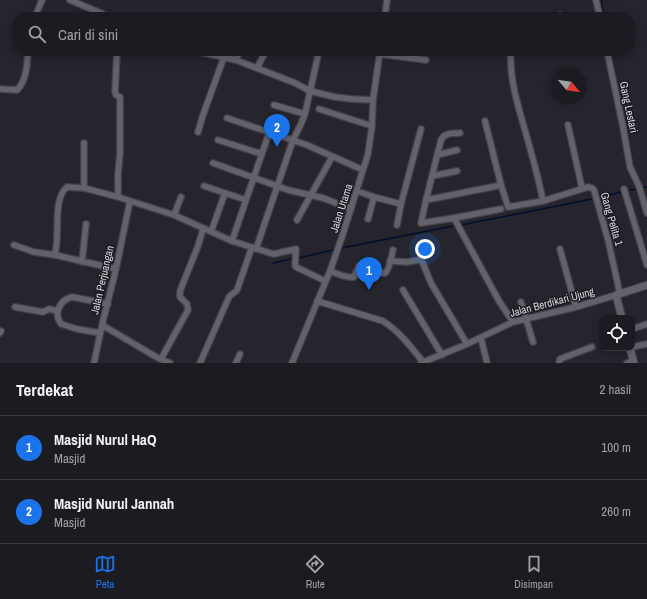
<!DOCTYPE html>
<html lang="id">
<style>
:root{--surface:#1c1b21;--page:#29282e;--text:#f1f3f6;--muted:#a0a1a5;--line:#3a393f;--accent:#1a73e8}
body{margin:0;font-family:"Archivo Narrow",sans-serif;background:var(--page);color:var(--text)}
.controls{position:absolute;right:12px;bottom:12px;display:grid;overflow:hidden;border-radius:8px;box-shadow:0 2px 10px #0003}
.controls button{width:36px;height:36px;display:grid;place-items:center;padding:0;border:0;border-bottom:1px solid var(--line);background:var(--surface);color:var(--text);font:20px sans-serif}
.compass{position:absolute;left:551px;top:68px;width:36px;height:36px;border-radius:50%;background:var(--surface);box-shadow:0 2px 10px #0003;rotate:119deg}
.you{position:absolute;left:425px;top:249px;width:14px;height:14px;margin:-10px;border:3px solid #fff;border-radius:50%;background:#1a73e8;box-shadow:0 0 0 6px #1a73e833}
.badge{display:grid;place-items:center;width:26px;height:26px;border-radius:50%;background:var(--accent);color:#fff;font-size:13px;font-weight:700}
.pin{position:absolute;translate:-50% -33px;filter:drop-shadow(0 1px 2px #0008)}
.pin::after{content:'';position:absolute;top:21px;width:14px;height:12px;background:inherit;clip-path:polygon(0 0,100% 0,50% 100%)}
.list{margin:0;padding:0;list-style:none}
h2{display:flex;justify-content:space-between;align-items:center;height:52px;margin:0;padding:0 16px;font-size:17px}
h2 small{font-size:13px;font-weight:400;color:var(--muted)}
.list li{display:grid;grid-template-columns:26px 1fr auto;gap:12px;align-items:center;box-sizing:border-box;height:64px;padding:0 16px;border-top:1px solid var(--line)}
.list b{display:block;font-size:15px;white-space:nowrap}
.list p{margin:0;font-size:13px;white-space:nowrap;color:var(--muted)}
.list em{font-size:13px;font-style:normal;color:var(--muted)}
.icon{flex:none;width:22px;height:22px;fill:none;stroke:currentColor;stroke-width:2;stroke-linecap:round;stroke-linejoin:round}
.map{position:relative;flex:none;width:647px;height:363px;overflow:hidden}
.search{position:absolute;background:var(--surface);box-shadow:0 2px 10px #0003;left:12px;right:12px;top:12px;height:44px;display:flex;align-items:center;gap:10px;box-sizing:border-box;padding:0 14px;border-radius:16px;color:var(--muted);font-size:15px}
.sheet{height:180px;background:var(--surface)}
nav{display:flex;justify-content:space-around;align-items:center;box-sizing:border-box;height:56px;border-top:1px solid var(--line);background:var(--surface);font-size:11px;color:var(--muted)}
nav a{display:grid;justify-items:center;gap:2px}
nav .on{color:var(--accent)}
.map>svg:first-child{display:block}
</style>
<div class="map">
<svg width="647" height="363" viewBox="0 0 647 363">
<rect width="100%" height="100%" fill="#26242c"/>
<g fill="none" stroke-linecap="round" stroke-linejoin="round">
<path stroke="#000e2d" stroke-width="1.5" d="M601,0L604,17
M611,51L617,85
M629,144L634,170
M642,188L647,187
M630,190L637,189
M600,197L622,192
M461,225L592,199
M342,248L453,226
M299,258L333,250
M273,263L291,259"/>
<g stroke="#434148" stroke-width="8">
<path id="minor" d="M70,0L110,17
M596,0L600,17
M560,15L562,17
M35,17L42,0
M385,17L387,0
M117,51L115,92L116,95L120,97V153L118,174V197L174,215L232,241L270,253L274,254L296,249L295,265L296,267L325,281
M195,51L236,60L295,83L310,91L335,97L352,99L373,100
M511,51C509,77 517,102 524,127C531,151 538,176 543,201
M607,51L623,127L630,167L639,186L647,213
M379,54L426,60
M236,60L240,51
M257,68L266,51
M0,89L17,90C27,80 27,64 28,51
M274,105L305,114
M319,109L372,126
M227,118L307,145L363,170
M485,121L501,185L508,207L543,201L588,187L592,188L594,190L608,240L620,294
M568,125L582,188
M198,132L203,115L224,57
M460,133C452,134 445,132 441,140L426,200L421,223L454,218L501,209
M218,140L262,154
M84,143V188
M437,155L457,150
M213,163L288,190L323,198L351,209
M432,176L457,171
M204,186L225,193L211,232
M624,189L647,265
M357,191L374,197L401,204
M225,193L246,200
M426,200L497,186
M174,215L181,197
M454,218L499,301L513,322
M368,219L374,197
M297,220L332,157
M397,225L401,204L421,129
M232,241L269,133
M14,245L34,252L55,255L116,269
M256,249L293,140L301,124L305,114L319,51
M560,249L576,307
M55,255C56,249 57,243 57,236C58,222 55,197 67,187L84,188L118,197
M390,261L407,262L419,260L422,261L431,283L467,344
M82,262L86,224
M330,271C337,274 346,278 354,277L359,266H361L381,273C382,273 384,273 385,273C389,271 392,255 393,250
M403,290L442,355
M317,301L383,321C400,332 411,347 423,362
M521,302L533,342
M15,307L43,312L49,309L58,311
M102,325L158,358L170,363
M632,329L647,324
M0,333L1,331
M100,333L77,329L61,324C53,313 60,300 72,297L108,304
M481,338L487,363
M632,347L647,344
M161,359L188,310L187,304L180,297V291L198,246L203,229
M94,363L102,325L116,269L130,201
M200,363L229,297C231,294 235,293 237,290L252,247
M236,363L240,354
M292,363L330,271L342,237L368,154L372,126L373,100L380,51
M421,363L467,344L513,322L576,307L616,295
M559,363L560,359L592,347
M627,363L633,361"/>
</g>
<g stroke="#434148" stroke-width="9">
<path id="tertiary" d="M622,318L616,295L647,285
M630,348L634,363"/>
</g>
<use href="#minor" stroke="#63616a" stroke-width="5.5"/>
<use href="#tertiary" stroke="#63616a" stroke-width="7"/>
</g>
<g text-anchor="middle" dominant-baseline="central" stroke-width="3" stroke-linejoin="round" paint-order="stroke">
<g font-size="11" fill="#d7d6db" stroke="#1d1b22">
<text transform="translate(629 107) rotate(78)">Gang Lestari</text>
<text transform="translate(341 208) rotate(-72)">Jalan Utama</text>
<text transform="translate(612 219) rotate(74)">Gang Pelita 1</text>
<text transform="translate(102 280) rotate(-77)">Jalan Perjuangan</text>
<text transform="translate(552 302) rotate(-15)">Jalan Berdikari Ujung</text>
</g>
</g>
</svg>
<div class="controls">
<button><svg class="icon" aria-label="locate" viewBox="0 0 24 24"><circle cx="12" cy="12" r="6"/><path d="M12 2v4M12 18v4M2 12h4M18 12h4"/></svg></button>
</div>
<svg class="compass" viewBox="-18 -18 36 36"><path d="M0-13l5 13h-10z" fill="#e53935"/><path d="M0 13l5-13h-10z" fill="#a0a1a5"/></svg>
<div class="you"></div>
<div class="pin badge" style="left:369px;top:290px">1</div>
<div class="pin badge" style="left:277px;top:147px">2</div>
<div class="search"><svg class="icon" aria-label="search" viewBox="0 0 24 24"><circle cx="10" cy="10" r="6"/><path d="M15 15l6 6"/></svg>Cari di sini</div>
</div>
<section class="sheet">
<h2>Terdekat<small>2 hasil</small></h2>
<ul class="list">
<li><span class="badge">1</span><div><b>Masjid Nurul HaQ</b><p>Masjid</p></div><em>100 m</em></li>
<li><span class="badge">2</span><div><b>Masjid Nurul Jannah</b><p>Masjid</p></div><em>260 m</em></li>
</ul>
</section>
<nav>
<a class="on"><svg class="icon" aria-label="map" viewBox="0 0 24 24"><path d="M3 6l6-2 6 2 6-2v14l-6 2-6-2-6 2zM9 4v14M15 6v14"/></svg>Peta</a>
<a><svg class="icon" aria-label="directions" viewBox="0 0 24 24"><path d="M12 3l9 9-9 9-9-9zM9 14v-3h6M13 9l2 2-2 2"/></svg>Rute</a>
<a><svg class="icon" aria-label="saved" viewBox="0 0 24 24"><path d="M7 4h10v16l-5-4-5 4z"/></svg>Disimpan</a>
</nav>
